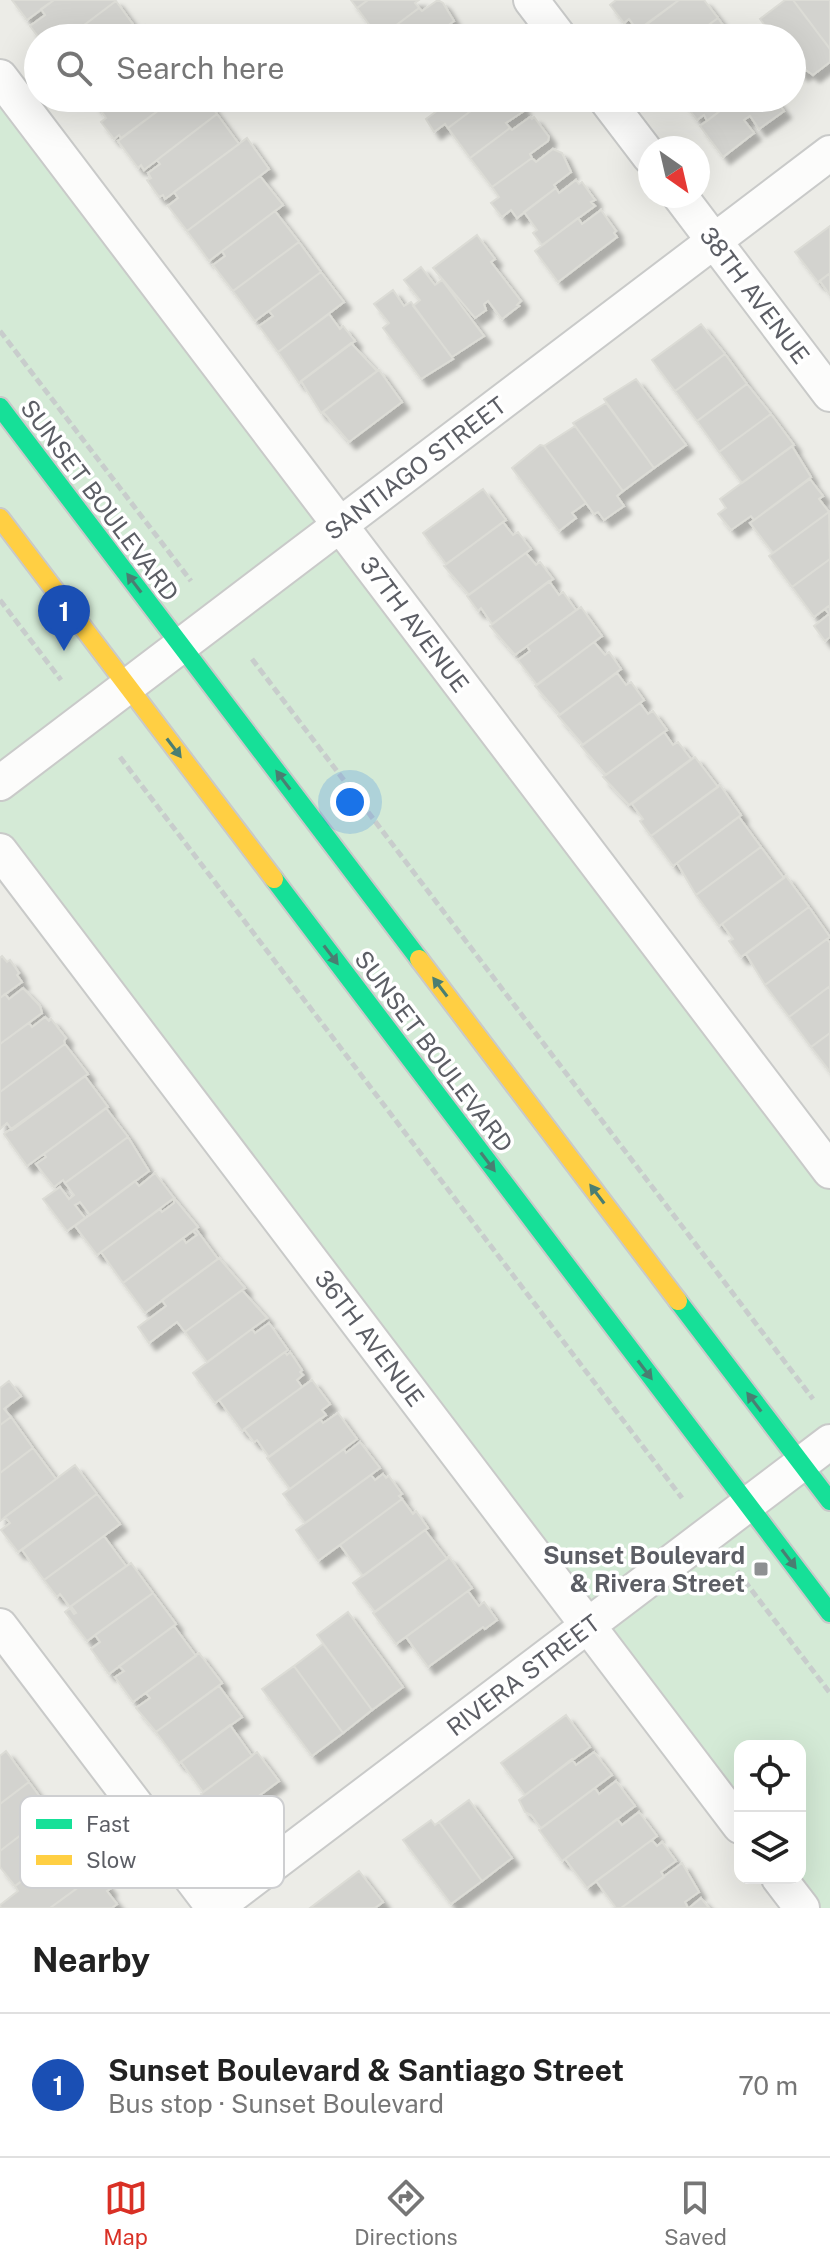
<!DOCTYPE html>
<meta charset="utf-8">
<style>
:root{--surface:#fff;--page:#f2f2f2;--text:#222;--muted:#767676;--line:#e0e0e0;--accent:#d93025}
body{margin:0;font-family:"Public Sans",sans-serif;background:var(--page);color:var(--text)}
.controls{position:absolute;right:24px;bottom:24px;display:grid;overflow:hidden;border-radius:16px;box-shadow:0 8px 32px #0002}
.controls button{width:72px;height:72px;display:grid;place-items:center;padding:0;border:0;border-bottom:2px solid var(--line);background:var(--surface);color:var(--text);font:40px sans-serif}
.compass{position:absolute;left:638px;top:136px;width:72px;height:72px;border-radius:50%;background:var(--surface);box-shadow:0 8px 32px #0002;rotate:146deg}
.you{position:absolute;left:350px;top:802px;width:28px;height:28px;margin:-20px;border:6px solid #fff;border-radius:50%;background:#1a73e8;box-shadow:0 0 0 12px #1a73e833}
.badge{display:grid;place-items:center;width:52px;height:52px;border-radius:50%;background:var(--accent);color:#fff;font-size:26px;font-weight:700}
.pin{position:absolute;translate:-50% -66px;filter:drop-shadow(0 2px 4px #0008)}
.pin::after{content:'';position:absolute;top:42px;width:28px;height:24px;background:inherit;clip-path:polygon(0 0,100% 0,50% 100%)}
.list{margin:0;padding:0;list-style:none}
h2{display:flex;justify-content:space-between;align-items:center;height:104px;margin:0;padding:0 32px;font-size:34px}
h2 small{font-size:26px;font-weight:400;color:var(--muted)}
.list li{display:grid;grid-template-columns:52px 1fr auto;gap:24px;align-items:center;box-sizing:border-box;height:144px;padding:0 32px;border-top:2px solid var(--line)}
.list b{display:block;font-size:30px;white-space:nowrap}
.list p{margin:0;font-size:26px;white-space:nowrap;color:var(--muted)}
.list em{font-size:26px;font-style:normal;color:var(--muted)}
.icon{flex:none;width:44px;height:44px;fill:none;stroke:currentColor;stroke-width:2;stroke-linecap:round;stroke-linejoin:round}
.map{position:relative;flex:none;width:830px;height:1908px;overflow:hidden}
.search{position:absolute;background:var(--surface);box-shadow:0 8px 32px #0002;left:24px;right:24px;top:24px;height:88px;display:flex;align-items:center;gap:20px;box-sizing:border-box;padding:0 28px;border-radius:44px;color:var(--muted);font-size:30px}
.sheet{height:248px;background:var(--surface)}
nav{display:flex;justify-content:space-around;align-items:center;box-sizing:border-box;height:112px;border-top:2px solid var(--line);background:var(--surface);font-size:22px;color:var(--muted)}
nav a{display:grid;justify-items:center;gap:4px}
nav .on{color:var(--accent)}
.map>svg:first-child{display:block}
</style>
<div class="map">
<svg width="830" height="1908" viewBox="0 0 830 1908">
<defs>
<filter id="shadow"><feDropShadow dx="7" dy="7" stdDeviation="2" flood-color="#0004"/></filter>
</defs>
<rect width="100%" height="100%" fill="#ecece7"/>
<path fill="#d4ead6" d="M0,77L830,1171V1908H802L800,1746H740V1826L0,851Z"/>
<path fill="#d3d3cf" stroke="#dcdcd6" stroke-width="2" filter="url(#shadow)" d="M12,0H54L27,20Z
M54,0H115L116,1L67,38H39L30,26L45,15L41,9Z
M351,0H368L357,8Z
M368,0H419L415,3L419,8L379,38L357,8Z
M438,0L443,3L454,21L439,32L442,38H379L419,8L422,11Z
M679,0L638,31L629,19L624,23L610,5L616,0Z
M679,0H704L718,18L691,38H633L631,35Z
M785,0H793L830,49V62L813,75L806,70L801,74L792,62V38H774L760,19Z
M793,0H830V49Z
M116,1L138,31L128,38H67Z
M718,18L732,38H691Z
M145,25L155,38H128L138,31Z
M462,29L472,38H450Z
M91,98H112L98,108Z
M113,98H175L121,138L119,135L114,139L101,122L106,118L102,112L116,102Z
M175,98H205L217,114L144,170L141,165L138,168L118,141Z
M440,98H488L448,128L445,124L434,132L426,119L445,105Z
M496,98H518L524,111L506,123L510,128L470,158L448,128L487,99L490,103Z
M681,98H737L707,121L704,115L697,120Z
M737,98H774L784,111L759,129L750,116L744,120L754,133L723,157L700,126Z
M217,114L239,144L165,199L163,195L159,197L147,180L151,178L148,173L160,164L157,160Z
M530,117L532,119L534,117L549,137L548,141L530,154L532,158L492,187L470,158L510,128L512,130Z
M247,138L269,169L187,231L168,206L178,198L174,192Z
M553,149L562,153L571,172L554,185L556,188L517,218L511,210L502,217L491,203L499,197L492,187L532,158L536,162Z
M260,176L283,205L209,261L187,231Z
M576,180L579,184L582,182L595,200L591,202L595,206L542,245L533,233L537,230L524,212L556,188L559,193Z
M601,210L616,231L614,233L617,237L558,282L535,251L578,218L582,224Z
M275,211L299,242L233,291L213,265L225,256L222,251Z
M830,226V273L818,282L795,252Z
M477,235L495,259L491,262L521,301L517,305L519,306L502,319L488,301L484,304L486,310L475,318L433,268Z
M299,242L321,272L255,321L233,291Z
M421,267L435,285L442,280L484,336L452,357L413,306L420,300L404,280Z
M321,272L344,302L278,352L259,326L273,316L269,311Z
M830,273V295L820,281Z
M393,290L404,306L411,302L453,359L421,379L383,328L389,323L374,304Z
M329,314L340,329L343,326L355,341L299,383L278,352Z
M701,324L725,354L675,391L652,360Z
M351,343L377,371L321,413L301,381Z
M725,354L747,384L697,421L675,391Z
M379,370L402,402L349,442L323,412Z
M636,379L686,445L654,468L604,399Z
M747,384L771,414L719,452L697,421Z
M606,403L654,468L623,491L573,423Z
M771,414L794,445L742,483L719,452Z
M575,426L623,491L617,496L624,506L604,520L598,512L594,514L544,446Z
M540,445L544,446L586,503L572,513L576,518L559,531L512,468Z
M792,446L811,477L754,520L751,516L731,530L718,514L726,508L720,499Z
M810,479L823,496L819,499L829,512L773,553L750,523Z
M483,489L506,520L446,564L423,533Z
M829,512L830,559L792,587L769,556Z
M503,522L513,535L518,532L531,549L469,595L444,566Z
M526,553L536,565L540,562L553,579L492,624L481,608L478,611L467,596Z
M830,559V605L814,617L792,587Z
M549,581L559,595L563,592L576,610L515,655L490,626Z
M830,605V637L825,641L814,626L829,614L825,609Z
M581,607L602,636L537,685L518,660L530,651L527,646Z
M594,642L605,655L609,652L621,669L560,715L535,686Z
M617,673L626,685L631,682L644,700L583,745L558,716Z
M640,703L648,714L653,711L667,730L606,775L581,746Z
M664,732L673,745L678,742L691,759L629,805L603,777Z
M695,757L718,787L651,836L640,821L643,819L632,804Z
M720,785L741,815L673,866L651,836Z
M739,817L761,847L696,895L677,863Z
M761,847L784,878L719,926L696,895Z
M786,876L809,907L741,957L729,941L733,939L722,924Z
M809,907L830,937L765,985L746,954Z
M827,939L830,943V986L789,1017L765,985Z
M2,956L7,962L10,960L19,973L17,975L22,982L0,998V958Z
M830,986V1033L811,1047L789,1017Z
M23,988L40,1006L42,1013L0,1044V998L5,994L9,999Z
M45,1017L49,1021L51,1019L66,1038L64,1041L65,1044L0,1092V1044L29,1023L32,1027Z
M830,1033V1072L811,1047Z
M65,1044L88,1074L12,1130L7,1123L0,1129V1092Z
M85,1076L108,1107L27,1166L4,1134Z
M106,1108L128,1137L65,1183L63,1180L54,1187L36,1164L46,1157L44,1154Z
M128,1137L149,1171L90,1215L80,1202L75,1205L85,1218L67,1231L43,1199L60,1187L69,1199L74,1195L65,1183Z
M155,1173L174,1198L97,1255L75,1226L135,1181L139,1186Z
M174,1198L198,1227L123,1283L101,1252L160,1209L162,1212L174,1203Z
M196,1229L218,1259L145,1313L123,1283L183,1238L186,1243L197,1235L193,1231Z
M219,1258L245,1288L185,1332L177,1322L149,1343L138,1327L166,1306L162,1300Z
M242,1290L267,1318L207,1362L185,1332Z
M269,1323L288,1350L215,1403L193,1373L252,1329L255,1333Z
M285,1352L287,1355L290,1352L302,1370L300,1372L303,1375L297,1380L302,1387L242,1431L219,1400Z
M312,1380L330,1404L322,1410L326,1415L269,1457L257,1440L254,1442L244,1429Z
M9,1381L21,1396L4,1409L11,1417L0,1425V1388Z
M338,1413L357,1439L290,1489L267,1458L320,1419L323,1423Z
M11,1417L33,1448L0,1473V1425Z
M360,1442L380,1468L305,1523L283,1494L344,1449L346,1453Z
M33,1448L56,1479L0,1521V1473Z
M75,1465L97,1494L18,1552L1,1530L10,1523L5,1517Z
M383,1474L386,1478L389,1476L402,1494L399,1496L402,1499L318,1561L296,1530L371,1475L375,1480Z
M97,1494L120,1524L44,1580L22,1550Z
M402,1499L413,1514L416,1511L428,1528L363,1576L340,1545Z
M425,1530L447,1559L375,1612L353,1583Z
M104,1536L126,1566L70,1607L60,1594L57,1597L44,1580Z
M449,1557L472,1588L396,1644L373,1613Z
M131,1563L153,1593L87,1641L65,1612L70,1608L74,1614L76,1613L71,1606Z
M468,1591L479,1606L484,1602L497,1620L485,1629L483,1627L428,1667L406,1637Z
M153,1593L176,1624L109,1674L91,1649L100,1642L95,1635Z
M348,1612L403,1687L372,1710L317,1635Z
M174,1626L196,1656L133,1702L115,1677L124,1671L119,1666Z
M323,1644L372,1710L343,1733L294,1666Z
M199,1653L222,1683L156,1732L136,1708L150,1698L146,1693Z
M294,1666L343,1733L312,1756L262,1689Z
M219,1686L242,1717L179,1763L156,1732Z
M566,1715L590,1747L525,1795L501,1763Z
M230,1725L252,1756L203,1792L181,1762Z
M6,1751L29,1782L0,1804V1756Z
M257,1752L279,1781L252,1801L254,1805L241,1815L238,1811L222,1823L201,1794Z
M594,1752L612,1775L541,1828L531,1815L525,1812L519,1800L572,1759L576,1765Z
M616,1781L635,1806L562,1861L539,1830L595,1788L599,1794Z
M29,1782L51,1812L0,1851V1804Z
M469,1800L512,1858L482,1881L439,1822Z
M51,1812L74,1842L15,1886L0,1867V1851Z
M639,1812L657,1836L587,1888L565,1859L617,1819L622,1825Z
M431,1820L435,1825L439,1822L482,1881L451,1904L403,1840Z
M76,1840L98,1873L50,1908H1L0,1905L18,1891L15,1886Z
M652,1840L657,1846L662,1842L676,1861L661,1872L664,1877L621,1908H616L596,1881Z
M682,1863L699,1892L685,1902L688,1908H621Z
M359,1871L383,1902L375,1908H310Z
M98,1873L110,1889L107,1891L117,1904L112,1908H50Z
M701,1898L709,1908H688H689Z"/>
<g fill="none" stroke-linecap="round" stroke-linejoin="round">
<g stroke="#c9cac9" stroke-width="38">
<path id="street" d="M531,0L560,38
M0,77L830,1171
M605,98L650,157
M680,196L830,394
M0,783L830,153
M0,851L740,1826
M0,1626L214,1908
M779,1878L802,1908
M215,1908L830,1442"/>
</g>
<g stroke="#c9c9c9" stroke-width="22">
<path id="fast" d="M0,407L419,959
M274,879L830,1613
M678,1301L830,1501"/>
</g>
<g stroke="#c9c9c9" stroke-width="22">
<path id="slow" d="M0,518L274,879
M419,959L678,1301"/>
</g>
<path stroke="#c8cdcc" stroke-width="5" stroke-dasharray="8 4" stroke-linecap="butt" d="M0,331L191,581
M0,600L61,680
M252,659L813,1399
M120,757L682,1498
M737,1571L830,1693"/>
<use href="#street" stroke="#fcfcfb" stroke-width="34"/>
<use href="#fast" stroke="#16e098" stroke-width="18"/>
<use href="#slow" stroke="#ffcf43" stroke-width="18"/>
</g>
<defs><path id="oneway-solid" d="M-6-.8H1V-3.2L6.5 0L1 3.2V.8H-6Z" transform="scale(2)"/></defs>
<g fill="#4a7e72">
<use href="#oneway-solid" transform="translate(134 583) rotate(-127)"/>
<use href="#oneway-solid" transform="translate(174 748) rotate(53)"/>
<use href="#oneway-solid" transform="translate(283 780) rotate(-127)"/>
<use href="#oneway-solid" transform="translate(331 955) rotate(53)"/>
<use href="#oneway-solid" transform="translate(440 987) rotate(-127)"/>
<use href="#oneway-solid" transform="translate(488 1162) rotate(53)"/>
<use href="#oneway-solid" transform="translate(597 1194) rotate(-127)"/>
<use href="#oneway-solid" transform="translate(645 1370) rotate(53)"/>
<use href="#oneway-solid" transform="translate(754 1402) rotate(-127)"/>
<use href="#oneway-solid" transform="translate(789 1559) rotate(53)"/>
</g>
<rect fill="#8e9092" stroke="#fff" stroke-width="3" x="753" y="1561" width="16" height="16" rx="4"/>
<g text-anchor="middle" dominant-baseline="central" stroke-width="7" stroke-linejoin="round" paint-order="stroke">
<g font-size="24" fill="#5c5e65" stroke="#fff">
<text transform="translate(755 295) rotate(53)">38TH AVENUE</text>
<text transform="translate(415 468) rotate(-37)">SANTIAGO STREET</text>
<text transform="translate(100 500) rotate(53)">SUNSET BOULEVARD</text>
<text transform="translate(415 624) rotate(53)">37TH AVENUE</text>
<text transform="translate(434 1051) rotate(53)">SUNSET BOULEVARD</text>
<text transform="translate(370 1338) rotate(53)">36TH AVENUE</text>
<text transform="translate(523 1675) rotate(-37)">RIVERA STREET</text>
</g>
<g font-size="24" font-weight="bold" fill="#5c5e65" stroke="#fff" text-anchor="end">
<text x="745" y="1555">Sunset Boulevard<tspan x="745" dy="28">&amp; Rivera Street</tspan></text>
</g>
</g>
<rect x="20" y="1796" width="264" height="92" rx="12" fill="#fff" stroke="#cecfd1" stroke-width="2"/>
<rect x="36" y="1819" width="36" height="10" fill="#16e098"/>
<rect x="36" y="1855" width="36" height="10" fill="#ffcf43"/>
<g font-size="22" fill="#5c5e65">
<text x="86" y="1832">Fast</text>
<text x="86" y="1868">Slow</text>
</g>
</svg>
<div class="controls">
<button><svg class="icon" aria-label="locate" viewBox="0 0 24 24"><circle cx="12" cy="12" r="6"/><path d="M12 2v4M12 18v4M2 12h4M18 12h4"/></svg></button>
<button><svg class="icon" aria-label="layers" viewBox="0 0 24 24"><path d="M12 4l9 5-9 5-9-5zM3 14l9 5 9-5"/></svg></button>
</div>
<svg class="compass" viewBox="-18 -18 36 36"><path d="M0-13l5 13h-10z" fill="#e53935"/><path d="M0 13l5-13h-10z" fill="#767676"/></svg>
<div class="you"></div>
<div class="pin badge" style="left:64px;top:651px;background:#1a4fb4">1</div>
<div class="search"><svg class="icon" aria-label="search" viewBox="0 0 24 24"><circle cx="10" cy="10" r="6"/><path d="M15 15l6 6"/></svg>Search here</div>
</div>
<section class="sheet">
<h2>Nearby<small></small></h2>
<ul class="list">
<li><span class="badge" style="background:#1a4fb4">1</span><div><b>Sunset Boulevard &amp; Santiago Street</b><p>Bus stop · Sunset Boulevard</p></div><em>70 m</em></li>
</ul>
</section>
<nav>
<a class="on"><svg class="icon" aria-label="map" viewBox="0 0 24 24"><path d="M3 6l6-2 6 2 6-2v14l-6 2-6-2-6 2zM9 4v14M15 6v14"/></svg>Map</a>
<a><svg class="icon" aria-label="directions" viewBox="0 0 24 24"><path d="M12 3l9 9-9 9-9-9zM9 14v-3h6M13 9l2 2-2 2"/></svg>Directions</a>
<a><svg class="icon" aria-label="saved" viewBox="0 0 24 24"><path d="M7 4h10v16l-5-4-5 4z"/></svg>Saved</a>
</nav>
